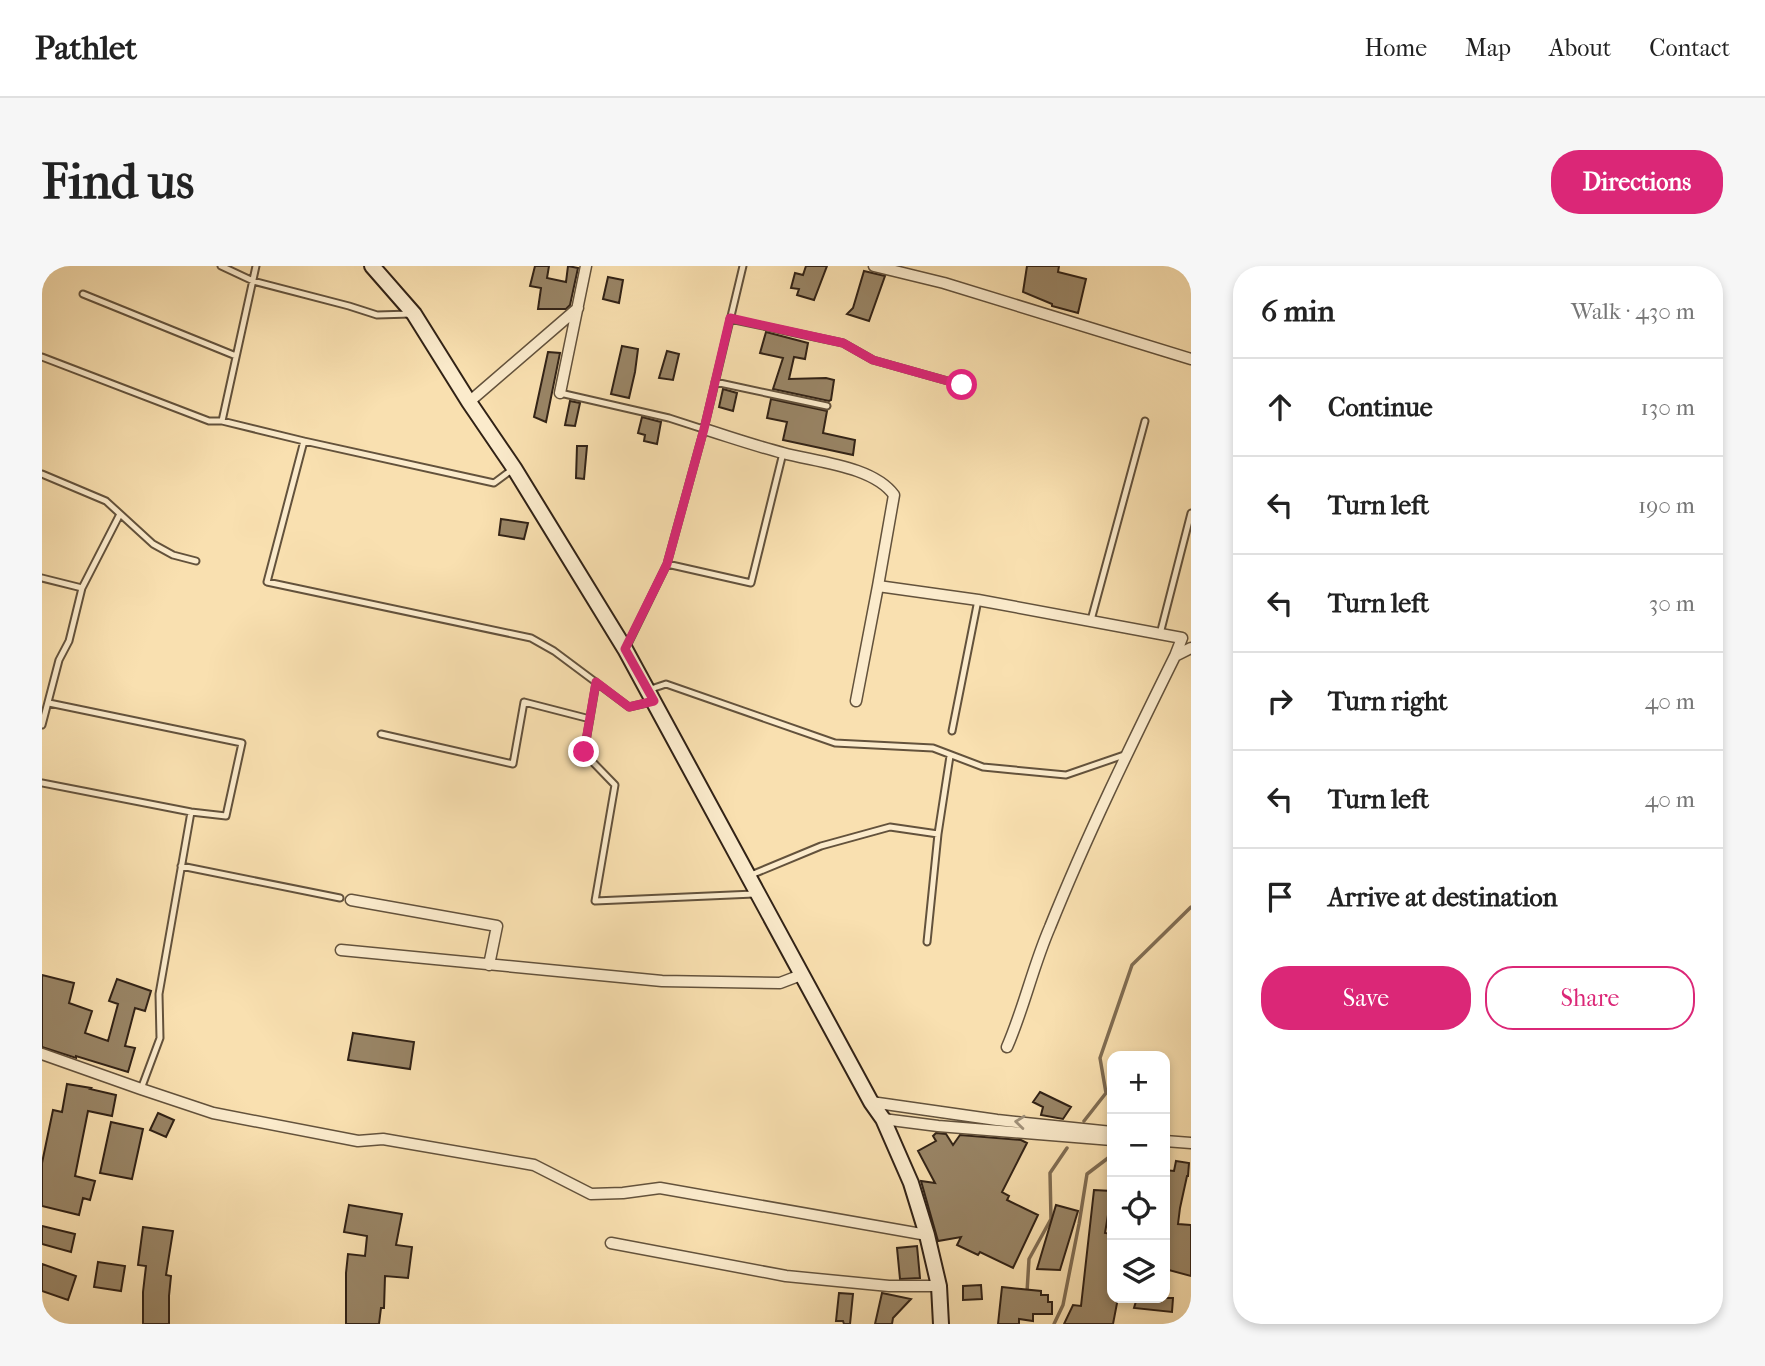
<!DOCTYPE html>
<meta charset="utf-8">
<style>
:root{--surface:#fff;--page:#f6f6f6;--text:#222;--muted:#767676;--line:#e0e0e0;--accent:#db2777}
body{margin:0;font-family:"IM FELL French Canon",serif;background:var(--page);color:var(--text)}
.controls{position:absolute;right:21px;bottom:21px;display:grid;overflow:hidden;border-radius:14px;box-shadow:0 4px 10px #0003}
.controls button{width:63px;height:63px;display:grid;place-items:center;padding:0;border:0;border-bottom:2px solid var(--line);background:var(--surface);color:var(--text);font:35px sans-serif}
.stop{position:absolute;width:21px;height:21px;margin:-16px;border:5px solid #db2777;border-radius:50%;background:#fff}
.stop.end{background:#db2777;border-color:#fff;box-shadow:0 2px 7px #0008}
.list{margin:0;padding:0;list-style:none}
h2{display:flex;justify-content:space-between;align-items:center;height:91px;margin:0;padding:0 28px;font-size:30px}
h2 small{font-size:23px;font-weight:400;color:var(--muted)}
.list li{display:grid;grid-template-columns:46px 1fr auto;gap:21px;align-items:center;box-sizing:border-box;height:98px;padding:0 28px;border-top:2px solid var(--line)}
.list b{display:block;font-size:26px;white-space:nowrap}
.list em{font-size:23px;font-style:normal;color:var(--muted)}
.actions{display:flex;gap:14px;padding:21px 28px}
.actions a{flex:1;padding:16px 0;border:2px solid var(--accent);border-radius:28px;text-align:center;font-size:24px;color:var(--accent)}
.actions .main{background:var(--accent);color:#fff}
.icon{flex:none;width:38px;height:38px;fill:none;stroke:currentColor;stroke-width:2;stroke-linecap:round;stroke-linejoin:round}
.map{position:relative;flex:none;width:1149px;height:1058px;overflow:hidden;border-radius:28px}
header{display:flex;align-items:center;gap:42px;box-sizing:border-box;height:98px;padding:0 35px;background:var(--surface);border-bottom:2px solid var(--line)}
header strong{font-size:33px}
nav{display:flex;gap:38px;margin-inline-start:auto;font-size:24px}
.intro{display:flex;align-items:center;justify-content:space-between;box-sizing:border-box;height:168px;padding:0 42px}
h1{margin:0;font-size:49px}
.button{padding:18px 32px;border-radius:28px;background:var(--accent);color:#fff;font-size:24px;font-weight:700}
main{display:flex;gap:42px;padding:0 42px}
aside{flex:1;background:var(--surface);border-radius:28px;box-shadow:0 4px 10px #0003}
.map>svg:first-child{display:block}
</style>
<header>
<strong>Pathlet</strong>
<nav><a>Home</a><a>Map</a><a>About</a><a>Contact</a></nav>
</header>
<div class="intro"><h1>Find us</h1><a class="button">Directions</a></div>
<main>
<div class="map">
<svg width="1149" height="1058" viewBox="0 0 1149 1058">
<rect width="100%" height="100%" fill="#f9e0b0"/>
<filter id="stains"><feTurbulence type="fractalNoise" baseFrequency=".00286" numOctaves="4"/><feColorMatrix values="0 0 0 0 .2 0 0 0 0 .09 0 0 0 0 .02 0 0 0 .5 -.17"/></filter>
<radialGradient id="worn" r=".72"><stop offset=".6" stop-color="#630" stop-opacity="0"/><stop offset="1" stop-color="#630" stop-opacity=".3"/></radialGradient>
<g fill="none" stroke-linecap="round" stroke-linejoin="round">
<path stroke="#806d53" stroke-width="3.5" d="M1042,855L1064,827L1058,792L1090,699L1149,641
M985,1026L987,993L1009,953L1008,907L1025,882
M1012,1058L1021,1039L1037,958L1045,908L1070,889"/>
</g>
<path fill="#998566" stroke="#312216" stroke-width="2" d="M493,0H507L505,12L524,16L526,0L536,2L528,39L524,43H496L499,22L488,20Z
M764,0H785L772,34L755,29L757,23L749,22L753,7L761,9Z
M985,0H1017L1016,6L1044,13L1036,47L1010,40V38L981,26Z
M822,5L843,10L827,55L805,48L811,42Z
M566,11L581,14L577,37L561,33Z
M724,66L766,77L763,93L752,91L747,113L784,112L792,114L789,134L787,135L731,123L741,92L718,87Z
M580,80L596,83L593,106L587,132L569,128Z
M625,85L637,88L631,114L617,112Z
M506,86L518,87L504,156L492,151Z
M681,123L695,127L691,145L677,141Z
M729,133L785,145L781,167L813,174L811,189L741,174L745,156L725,152Z
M528,135L538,137L533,160L523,159Z
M600,151L619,156L615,178L602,175L603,169L596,167Z
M535,180H545L542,213L534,212Z
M459,253L486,257L482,273L457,269Z
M0,709L32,717L27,737L50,745L43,767L66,775L76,738L67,735L75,713L109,725L103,745L93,742L83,780L93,782L86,806L34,790V792L0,781Z
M311,767L372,776L368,803L306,794Z
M25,818L49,822L48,823L74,829L70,850L46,845L33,910L53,915L48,934L41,932L37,949L0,940V897L11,844L20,846Z
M998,826L1029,841L1021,853L999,849L1001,841L991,836Z
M116,847L132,854L124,871L108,864Z
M69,856L101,863L90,913L58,907Z
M894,867L904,868L911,879L918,869L979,874L985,877L960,926L967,930L965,934L996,949L971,1002L938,986L936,989L915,979L919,971L896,975L879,915L893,917L876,885L894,875L891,870Z
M1134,895L1147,897L1146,910H1145L1138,942L1136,958L1149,959V1010L1123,1003V904L1132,905Z
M1052,924L1070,925V949H1066L1063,967L1070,968V1032H1076L1071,1058H1022L1031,1039L1039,1040Z
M307,939L360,948L354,979L370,981L366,1012L343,1010L342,1042H339L337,1058H304V1007L306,988L323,990L325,970L302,966Z
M1014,939L1036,945L1018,1004L995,1003Z
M0,960L33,968L29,986L0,978Z
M101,961L131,965L124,1009L129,1010L127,1030V1058H101V1026L104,1000L96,999Z
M875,980L878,1012L858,1013L855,982Z
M56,996L83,1000L79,1025L52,1021Z
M0,998L34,1010L26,1034L0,1025Z
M939,1019L940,1033L921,1034V1020Z
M960,1021L999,1025V1029H1006V1036H1010V1048H991V1055L977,1053V1058H956Z
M797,1027L811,1028L808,1058H802L801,1055H794Z
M840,1027L869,1033L851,1052L850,1058H833Z
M1095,1032H1131L1130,1046L1092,1042Z"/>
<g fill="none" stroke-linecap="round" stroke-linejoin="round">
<g stroke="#63523c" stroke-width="9">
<path id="lane" d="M179,0L211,15L307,40L335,49L369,48
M41,28L194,90
M688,53L801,77L831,94L920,119
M0,91L167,155H180L262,175L452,217L471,203
M673,116L785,140
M518,127L627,152L661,163
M180,155L214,0
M262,175L225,316L489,372L512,385L587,441L609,436
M0,208L64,235L111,278L131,289L154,295
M625,298L709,317L741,187
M0,312L40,322
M1049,354L1103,155
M1118,368L1149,247
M585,380L625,298L662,163L701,0
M554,417L542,487L573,519L553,635L712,628
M606,424L624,418L793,477L891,482L941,501L1024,509L1085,488
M0,459L17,394L27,375L40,322L78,248
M910,465L936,334
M339,468L471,498L482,436L548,453
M0,517L149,546L184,550L200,477L7,437
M139,600L298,632
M709,609L779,580L848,561L896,568
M885,676L896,568L908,490
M99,823L118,772L117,728L149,546"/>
</g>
<g stroke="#63523c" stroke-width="13">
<path id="street" d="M832,0L902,17L1149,93
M518,127L544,0
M427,136L536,42
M662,163C688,171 714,180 741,187C774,196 831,200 852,229L836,320L814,435
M836,320L936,334L1140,372L1133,390
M309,634L455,660L447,699
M299,684L620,715L738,717L759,709
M965,781C982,742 991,700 1008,661C1045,569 1089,479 1133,390L1149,382
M0,788L99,823L171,847L316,875L341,873L492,899L549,928L581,927L618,922L885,969
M829,836L955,854L1070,866
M841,853L896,860L1070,874
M1123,875L1149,877
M569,977L744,1010L847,1020H897"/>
</g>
<g stroke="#312216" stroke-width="18">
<path id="secondary" d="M330,0L372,48L427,136L472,202L583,383L829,836L841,853L869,917L885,969L897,1020L899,1058"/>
</g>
<use href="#lane" stroke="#fbebcc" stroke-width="5"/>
<use href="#street" stroke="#fbebcc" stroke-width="10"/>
<use href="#secondary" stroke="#fbebcc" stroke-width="14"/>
</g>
<defs><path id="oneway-chevron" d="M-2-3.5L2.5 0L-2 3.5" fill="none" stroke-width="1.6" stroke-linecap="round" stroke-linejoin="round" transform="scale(1.75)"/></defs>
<use stroke="#a0917a" href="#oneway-chevron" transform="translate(978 856) rotate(-174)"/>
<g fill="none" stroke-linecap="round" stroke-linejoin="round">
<path stroke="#db2777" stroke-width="9" d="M542,486L554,416L587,441L612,435L583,383L625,298L662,163L688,52L801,77L831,94L920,119"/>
</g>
<rect width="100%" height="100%" filter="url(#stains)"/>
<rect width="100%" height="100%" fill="url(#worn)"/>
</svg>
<div class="controls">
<button>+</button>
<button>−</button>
<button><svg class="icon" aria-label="locate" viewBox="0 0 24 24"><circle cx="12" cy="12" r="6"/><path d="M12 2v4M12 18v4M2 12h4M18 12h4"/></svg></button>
<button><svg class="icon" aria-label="layers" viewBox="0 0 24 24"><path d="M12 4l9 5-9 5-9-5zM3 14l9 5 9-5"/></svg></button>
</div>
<div class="stop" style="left:920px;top:119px"></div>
<div class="stop end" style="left:542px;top:486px"></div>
</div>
<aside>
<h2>6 min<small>Walk · 430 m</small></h2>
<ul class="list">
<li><svg class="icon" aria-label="ahead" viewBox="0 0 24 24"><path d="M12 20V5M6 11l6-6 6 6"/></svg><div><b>Continue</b></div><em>130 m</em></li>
<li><svg class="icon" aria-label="left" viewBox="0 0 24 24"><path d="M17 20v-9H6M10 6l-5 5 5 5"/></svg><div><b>Turn left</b></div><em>190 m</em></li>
<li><svg class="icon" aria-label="left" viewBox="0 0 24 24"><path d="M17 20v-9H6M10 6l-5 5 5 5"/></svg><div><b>Turn left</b></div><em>30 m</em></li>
<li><svg class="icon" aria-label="right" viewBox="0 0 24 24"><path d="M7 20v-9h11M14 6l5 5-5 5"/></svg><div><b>Turn right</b></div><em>40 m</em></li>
<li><svg class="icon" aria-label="left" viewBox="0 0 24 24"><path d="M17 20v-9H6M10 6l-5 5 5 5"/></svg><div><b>Turn left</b></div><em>40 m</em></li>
<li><svg class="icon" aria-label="arrive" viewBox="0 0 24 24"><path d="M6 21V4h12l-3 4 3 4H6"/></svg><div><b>Arrive at destination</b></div></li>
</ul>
<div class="actions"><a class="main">Save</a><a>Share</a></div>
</aside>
</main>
